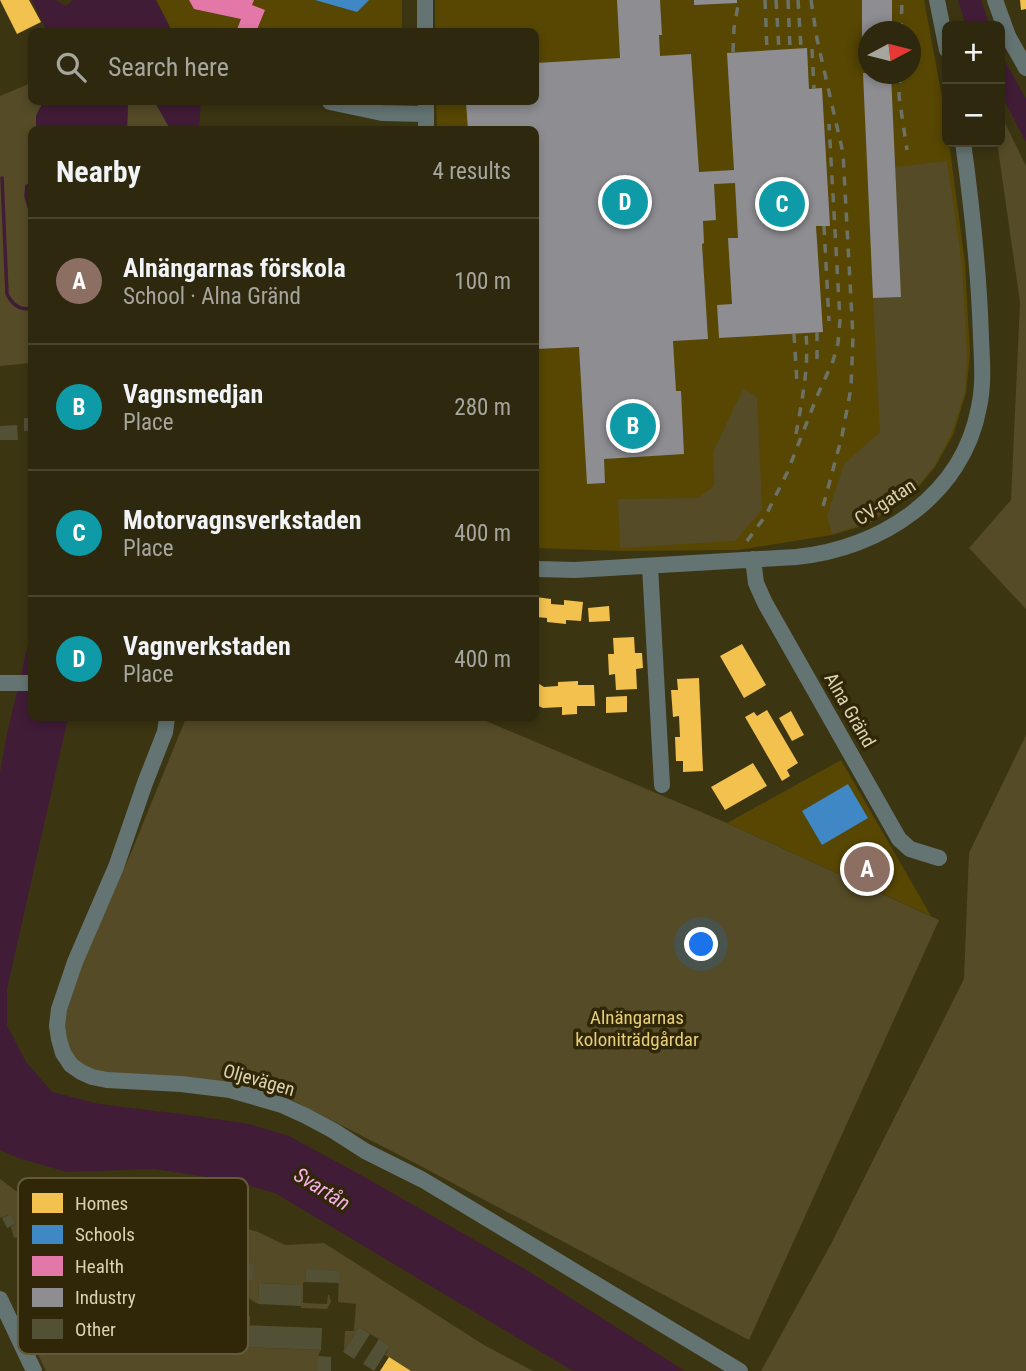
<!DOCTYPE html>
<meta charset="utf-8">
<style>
:root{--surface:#2d280e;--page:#353017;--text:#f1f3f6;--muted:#a7a69e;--line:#48442e;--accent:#a39b78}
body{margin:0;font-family:"Roboto Condensed",sans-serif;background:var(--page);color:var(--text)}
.controls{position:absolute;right:21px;top:21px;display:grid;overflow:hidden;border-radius:10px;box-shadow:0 4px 10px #0003}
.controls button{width:63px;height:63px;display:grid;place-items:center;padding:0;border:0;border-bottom:2px solid var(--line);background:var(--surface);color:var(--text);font:35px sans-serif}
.compass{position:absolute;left:858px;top:21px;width:63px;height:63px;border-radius:50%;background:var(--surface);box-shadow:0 4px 10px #0003;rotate:83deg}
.you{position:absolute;left:702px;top:945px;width:24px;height:24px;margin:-18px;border:5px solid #fff;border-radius:50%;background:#1a73e8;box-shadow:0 0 0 10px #1a73e833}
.badge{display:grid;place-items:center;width:46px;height:46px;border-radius:50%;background:var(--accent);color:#fff;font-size:23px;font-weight:700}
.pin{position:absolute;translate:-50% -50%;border:4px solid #fff;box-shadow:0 2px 7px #0006}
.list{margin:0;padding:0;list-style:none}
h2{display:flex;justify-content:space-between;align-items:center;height:91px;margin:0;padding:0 28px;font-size:30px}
h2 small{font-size:23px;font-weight:400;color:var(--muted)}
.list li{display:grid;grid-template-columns:46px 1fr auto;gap:21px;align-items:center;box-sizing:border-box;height:126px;padding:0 28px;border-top:2px solid var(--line)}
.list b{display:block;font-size:26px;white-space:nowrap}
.list p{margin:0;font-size:23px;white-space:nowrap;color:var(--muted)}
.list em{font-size:23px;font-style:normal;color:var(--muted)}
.icon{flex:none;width:38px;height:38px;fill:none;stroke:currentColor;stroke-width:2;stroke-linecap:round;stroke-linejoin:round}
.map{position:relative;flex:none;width:1026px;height:1371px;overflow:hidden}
.search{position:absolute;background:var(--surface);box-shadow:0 4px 10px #0003;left:28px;top:28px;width:511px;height:77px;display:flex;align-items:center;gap:18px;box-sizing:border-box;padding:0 24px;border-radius:10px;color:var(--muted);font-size:26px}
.panel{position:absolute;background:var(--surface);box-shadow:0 4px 10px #0003;left:28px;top:126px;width:511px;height:595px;border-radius:10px}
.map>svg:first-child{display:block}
</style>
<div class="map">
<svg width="1026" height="1371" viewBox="0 0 1026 1371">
<rect width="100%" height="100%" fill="#3c3512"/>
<path fill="#574703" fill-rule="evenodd" d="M156,0H402V31H172Z
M435,0H924L946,119L947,142H949L965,263L970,354L966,393L953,435L935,467L914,492L869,524L832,535L738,550L623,551L536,548V130L437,129L436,102H536V32L435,31ZM869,32H911V74H869Z
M841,760L931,916L727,823Z"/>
<path fill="#554b27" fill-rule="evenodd" d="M31,83L32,102H43L36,116V129L32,130L31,363L0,366V96Z
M128,102H155L170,129L127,130Z
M1000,113L1026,166V609L969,548L1011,500L1020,302L997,142H1000Z
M947,161L962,265L967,354L965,392L951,434L935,465L914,490L869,522L832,534L827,516L844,464L880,432L873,298L901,296L895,167Z
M743,389L757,397L762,510L735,541L620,548L618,499L698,498L714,486L713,452Z
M186,718H479L727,823L939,920L749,1340L413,1162L290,1099L221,1082L102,1074L77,1062L67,1048L64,1032L66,1003L76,977L131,853Z
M1026,735V1371H761L831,1244L964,979L969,853Z
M0,1179L16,1191L28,1197L49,1201L82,1189L93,1187L135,1196L173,1211L211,1218L258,1232L285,1245L324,1243L484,1345L533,1371H411L385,1355L390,1346L359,1327L344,1350L345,1331H354L356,1304L338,1302L339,1271L306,1270L305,1282L303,1283V1303L327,1304L328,1295H329L331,1302L327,1309L301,1308V1285L259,1283L258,1304L251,1300L243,1289V1284L250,1280H253V1264L164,1259L162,1278H160L150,1263H158L159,1254L147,1251V1230L18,1225L17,1237L14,1238L11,1227L16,1224L11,1214L0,1218Z
M38,1262L134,1265L158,1293L234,1298L250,1317V1325H239V1347L321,1350L318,1356V1371H46L20,1318L25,1311L53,1298L50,1287ZM53,1269L135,1272H136L52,1290ZM148,1301L185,1302V1306H191L192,1303L230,1304L229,1326L147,1323Z"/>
<path fill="#411c37" d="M32,0H56L66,6L73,0H156L172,31H47Z
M958,0H981L990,26H966Z
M1000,52L1026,99V142L1000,92Z
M43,102H128L127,129H36V116Z
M155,102H201L199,129H170Z
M31,632L32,718H68L7,989V1025L26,1062L52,1092L99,1104L189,1115L249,1124L289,1136L368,1179L525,1269L685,1371H573L275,1193L232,1181L155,1169L67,1172L18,1158L0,1150V773L6,738Z"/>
<path fill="#f2c14e" d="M0,0H29L41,22L17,34Z
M1020,0H1026V9L1021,10Z
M536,597L551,599V604L564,605V600L583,602L581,621L566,620V624L547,622V618L536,617Z
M609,606L610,621L589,622L588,608Z
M634,637L635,653H642L643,668L636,669L637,689L616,690L615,674L609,675L608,654H614L613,638Z
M742,644L766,685L744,698L720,656Z
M699,678L703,771L683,772V761H676L675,737H680L679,716L673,717L671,690H678L677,679Z
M578,681V685H594L595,706H577V714L562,715V707L543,708L536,705V682L544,687L558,686V682Z
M627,696V712L606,713V697Z
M767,710L798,763L787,770L790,776L782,781L745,717L754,712L757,716Z
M791,711L804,735L792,741L779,718Z
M753,763L767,786L725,810L711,787Z
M389,1357L411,1371H380Z"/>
<path fill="#3f88c5" d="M315,0H369L357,12Z
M848,784L868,818L822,845L802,811Z"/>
<path fill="#e377a8" d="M189,0H254L252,5L265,10L256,32H236L241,19L194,9Z"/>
<path fill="#8d8d92" d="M617,0H660L662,35H659L660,56L691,54L699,172L734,170L727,53L807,48L809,89L822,88L830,226H816L823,332L719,338L717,305L732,304L728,238H738L735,183L714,184L716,220L703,221L704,243L702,244L708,339L673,341L676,391H681L684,454L604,459L605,483L587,484L579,347L536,349V130H468L466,102H536V63L620,58Z
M694,0H737V3L694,5Z
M862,0H892V32H869V65H862Z
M863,73L891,74L901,297L873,298Z"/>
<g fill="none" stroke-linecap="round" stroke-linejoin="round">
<path stroke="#411c37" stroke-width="3.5" d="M2,178L7,294C12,304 20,311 32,308
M32,185L27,186L26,196L32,217"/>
</g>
<path fill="#525035" d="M24,418H32V431H24Z
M17,425L18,440H0V426Z
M11,1214L16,1224L7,1228L2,1218Z
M18,1225L147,1230V1251L105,1250V1246H99V1250L62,1249V1245L56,1244V1248L17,1247Z
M163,1259L254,1264L253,1280H250L249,1285L212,1283V1279H206V1283L168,1281V1278H162Z
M306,1269L340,1271L339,1283L305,1282Z
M259,1283L302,1285L301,1306L258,1304Z
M239,1325L322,1328L321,1350L239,1347Z
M359,1327L370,1334L354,1359L343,1352Z
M379,1339L390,1346L374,1371L363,1364Z
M318,1356L331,1357V1371H318Z"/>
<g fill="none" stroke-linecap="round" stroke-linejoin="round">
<path stroke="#647473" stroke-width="16" d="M425,0V32
M937,0L947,50
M995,0L1008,36L1026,68
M330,102L382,113L426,114
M426,102V130
M753,559L756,583L765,603L899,839L910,849L939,858
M650,566L662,785
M536,569L575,570L796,557C881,549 963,495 979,407C984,384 982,361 981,338C979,272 972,207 963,142
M0,683H32
M167,718L165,732L145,783L116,867L75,962L59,1009L57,1026L59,1039L63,1053L71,1065L81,1072L92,1077L107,1080L181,1084L230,1090L282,1105L306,1116L334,1131L365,1151L423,1180L740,1371
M0,1299L34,1371"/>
<path stroke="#6c7266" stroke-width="3.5" stroke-dasharray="9 9" stroke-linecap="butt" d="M765,0L767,50
M776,0L779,50
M788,0L790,49
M798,0L801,48
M811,0L817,39L843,153L853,337L851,388L842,436L821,514
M901,32L902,0
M812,49L814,89
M733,52L734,28L739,0
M900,74L899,96L907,150
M824,226L829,321
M817,332V360
M794,334L797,383
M796,434C802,400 809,368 806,333
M747,541L766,515L787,473L818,394L833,361L838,343L840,320L829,124"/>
</g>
<g text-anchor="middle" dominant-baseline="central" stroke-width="7" stroke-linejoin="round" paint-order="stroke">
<g font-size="19" fill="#dbd2af" stroke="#2f2708">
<text transform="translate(885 502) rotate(-33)">CV-gatan</text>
<text transform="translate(850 710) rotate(60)">Alna Gränd</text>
<text transform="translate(259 1080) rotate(16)">Oljevägen</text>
</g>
<g font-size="19" fill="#e7ce78" stroke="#2f2708">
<text x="637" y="1017">Alnängarnas<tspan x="637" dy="22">koloniträdgårdar</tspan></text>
</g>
<g font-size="21" font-style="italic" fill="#f6afe8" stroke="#2f2708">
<text transform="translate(322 1189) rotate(32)">Svartån</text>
</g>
</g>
<rect x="18" y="1178" width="230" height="176" rx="10" fill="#2f2708" stroke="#635a3a" stroke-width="2"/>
<rect x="32" y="1193" width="31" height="20" fill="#f2c14e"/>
<rect x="32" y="1225" width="31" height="19" fill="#3f88c5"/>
<rect x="32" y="1256" width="31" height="20" fill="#e377a8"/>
<rect x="32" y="1288" width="31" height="19" fill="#8d8d92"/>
<rect x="32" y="1319" width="31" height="20" fill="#525035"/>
<g font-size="19" fill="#dbd2af">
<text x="75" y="1210">Homes</text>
<text x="75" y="1241">Schools</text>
<text x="75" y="1273">Health</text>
<text x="75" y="1304">Industry</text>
<text x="75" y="1336">Other</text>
</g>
</svg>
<div class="controls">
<button>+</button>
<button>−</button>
</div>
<svg class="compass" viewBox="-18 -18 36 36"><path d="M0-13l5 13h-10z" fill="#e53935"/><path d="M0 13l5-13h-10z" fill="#a7a69e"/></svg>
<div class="you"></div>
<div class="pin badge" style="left:867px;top:869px;background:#8d6e63">A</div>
<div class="pin badge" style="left:633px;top:426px;background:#0f9aa8">B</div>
<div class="pin badge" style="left:782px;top:204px;background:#0f9aa8">C</div>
<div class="pin badge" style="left:625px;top:202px;background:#0f9aa8">D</div>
<div class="search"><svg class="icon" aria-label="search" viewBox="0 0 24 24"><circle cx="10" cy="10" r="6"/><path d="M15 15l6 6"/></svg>Search here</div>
<section class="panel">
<h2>Nearby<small>4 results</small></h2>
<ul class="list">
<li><span class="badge" style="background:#8d6e63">A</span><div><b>Alnängarnas förskola</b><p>School · Alna Gränd</p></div><em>100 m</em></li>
<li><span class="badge" style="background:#0f9aa8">B</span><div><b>Vagnsmedjan</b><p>Place</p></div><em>280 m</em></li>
<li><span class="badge" style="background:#0f9aa8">C</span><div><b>Motorvagnsverkstaden</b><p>Place</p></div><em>400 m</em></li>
<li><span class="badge" style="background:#0f9aa8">D</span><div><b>Vagnverkstaden</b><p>Place</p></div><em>400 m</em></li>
</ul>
</section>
</div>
